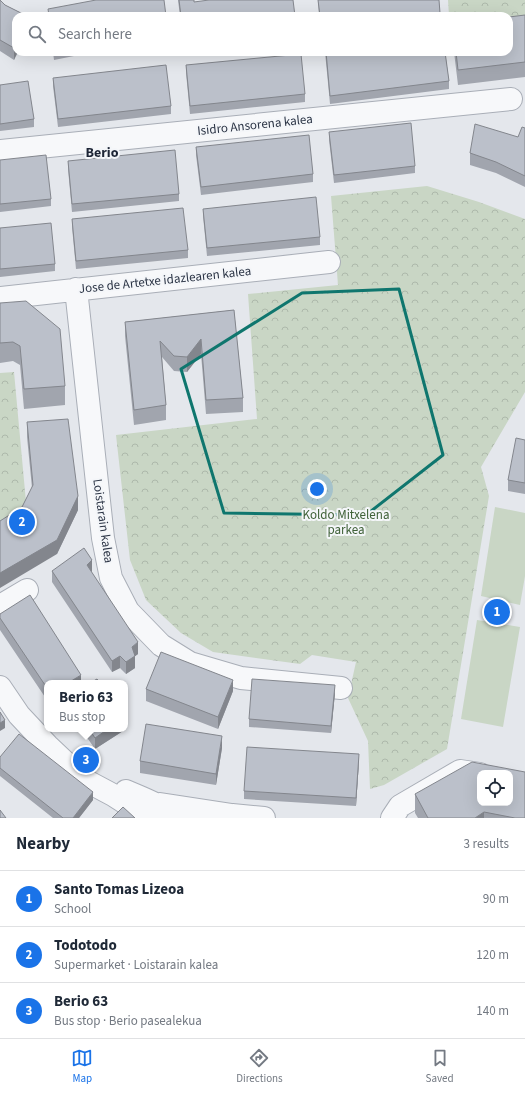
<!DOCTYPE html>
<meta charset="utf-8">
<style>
:root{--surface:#fff;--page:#f2f2f3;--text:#1f2937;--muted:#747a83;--line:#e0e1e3;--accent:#1a73e8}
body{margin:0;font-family:"Source Sans 3",sans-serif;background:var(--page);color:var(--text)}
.controls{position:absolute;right:12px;bottom:12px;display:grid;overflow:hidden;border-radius:8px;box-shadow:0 4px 16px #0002}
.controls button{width:36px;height:36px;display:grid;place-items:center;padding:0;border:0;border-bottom:1px solid var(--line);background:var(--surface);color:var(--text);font:20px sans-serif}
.you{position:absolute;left:317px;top:489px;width:14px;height:14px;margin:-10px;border:3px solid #fff;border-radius:50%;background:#1a73e8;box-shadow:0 0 0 6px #1a73e833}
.badge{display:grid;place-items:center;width:26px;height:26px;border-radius:50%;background:var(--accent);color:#fff;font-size:13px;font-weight:700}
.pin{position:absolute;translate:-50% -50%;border:2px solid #fff;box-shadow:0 1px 4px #0006}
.popup{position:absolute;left:44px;top:680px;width:84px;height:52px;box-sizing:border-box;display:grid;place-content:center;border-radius:8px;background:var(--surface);filter:drop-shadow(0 1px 3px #0005);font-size:13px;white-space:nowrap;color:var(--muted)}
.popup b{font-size:15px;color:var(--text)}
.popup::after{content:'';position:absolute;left:50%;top:100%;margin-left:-8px;border:8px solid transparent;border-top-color:var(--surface)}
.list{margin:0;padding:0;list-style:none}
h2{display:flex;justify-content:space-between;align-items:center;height:52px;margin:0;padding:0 16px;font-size:17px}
h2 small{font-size:13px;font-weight:400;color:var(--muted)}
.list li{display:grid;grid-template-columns:26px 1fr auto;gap:12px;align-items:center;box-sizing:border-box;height:56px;padding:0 16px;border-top:1px solid var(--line)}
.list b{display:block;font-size:15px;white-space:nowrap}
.list p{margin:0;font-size:13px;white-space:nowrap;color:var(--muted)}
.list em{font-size:13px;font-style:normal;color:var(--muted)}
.icon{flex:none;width:22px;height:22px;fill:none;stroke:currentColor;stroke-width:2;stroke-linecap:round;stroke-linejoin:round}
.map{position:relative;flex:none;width:525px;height:818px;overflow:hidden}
.search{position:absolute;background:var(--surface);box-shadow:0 4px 16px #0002;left:12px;right:12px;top:12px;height:44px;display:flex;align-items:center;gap:10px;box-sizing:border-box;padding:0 14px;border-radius:12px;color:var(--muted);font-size:15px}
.sheet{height:220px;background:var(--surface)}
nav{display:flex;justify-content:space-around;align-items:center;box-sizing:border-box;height:56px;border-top:1px solid var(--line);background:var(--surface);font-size:11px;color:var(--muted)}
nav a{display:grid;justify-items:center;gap:2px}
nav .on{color:var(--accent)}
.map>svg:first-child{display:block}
</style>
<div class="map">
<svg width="525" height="818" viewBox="0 0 525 818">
<defs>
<pattern id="park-crowns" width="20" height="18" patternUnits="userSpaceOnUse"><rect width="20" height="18" fill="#c9d6c5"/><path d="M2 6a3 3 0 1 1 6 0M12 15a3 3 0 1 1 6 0" fill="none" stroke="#adb8ab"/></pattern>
</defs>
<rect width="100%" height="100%" fill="#e4e7ec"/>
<path fill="url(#park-crowns)" d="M448,0H525V24L509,26V16H449Z
M427,186L479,202L525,219V392L481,467L489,496L447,749L384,785L370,789L368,741L348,698L356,662L312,655L300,664L213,652L181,633L146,600L130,560L116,435L257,419L248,294L338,285L331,196Z
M14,372L26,502L10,525L0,531V373Z"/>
<path fill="#c9d6c5" d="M495,507L525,513V576L520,605L481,596Z
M477,620L520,627L503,727L461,719Z"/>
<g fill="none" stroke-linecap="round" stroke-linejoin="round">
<g stroke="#a9aeb7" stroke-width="24">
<path id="minor" d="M0,151L511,99
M76,289L103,538L111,578L128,611L161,645L190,663L241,678L341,688
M0,298L329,262
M0,606L27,590
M0,687L19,715L48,746L83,779L113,795L149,818
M126,791C147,800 159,804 177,818
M160,804L232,815L264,818
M392,818L400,806L460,771L480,774"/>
</g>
<use href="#minor" stroke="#f7f8fa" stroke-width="22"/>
</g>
<path fill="#a1a5ae" d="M0,0L5,5L27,16L14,60L0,51Z
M178,0H194V2L295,16H180Z
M318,0H439L440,16H319Z
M525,15V77L458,85L454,52H509Z
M53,52H94L54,60Z
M325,52H445L449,81V89L330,104Z
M186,65L305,94V102L190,114L186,73Z
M53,78L171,106V114L58,127L53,86Z
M0,85L34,119V127L0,131Z
M525,128V187L496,173L470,165V153L518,137Z
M329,132L415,166V173L334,183L329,140Z
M196,147L313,174V182L201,195L196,155Z
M0,160L51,199V206L0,212Z
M68,161L179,194V201L72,212L68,169Z
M203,209L320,237V245L207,256L203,216Z
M72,219L188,250V258L76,269L72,227Z
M0,228L55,264V271L0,277Z
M0,303L65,386V405L24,409L20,365L13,361L0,363Z
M234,310L243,398V412L206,414L201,354L187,372L174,371L162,357L166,405V420L134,425L125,336V322Z
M27,422L78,510L57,554L22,507L32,488L27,437Z
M525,440V494L508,491V480Z
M52,571H92L91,572L138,654L135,656V668L126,674L120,668L112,672L52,582Z
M0,614L81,683H47V700L0,630Z
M146,689L233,691L218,729L146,701Z
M335,693L331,733L249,727V719Z
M81,729H123V731L95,749Z
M222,748L216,785L140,773V761Z
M0,757L93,800L79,818H53L0,776Z
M359,761L356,806L244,799V791Z
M415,794L525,818H418L415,813Z"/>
<path fill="#83868d" d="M16,44V52H18L14,60V48Z
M201,339V354L187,372V357Z
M78,496V510L57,554L0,588V573Z
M92,560V571L87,576V565Z
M138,642V654L134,657L135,656V668L126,674V662L132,647Z
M120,656V668L112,672V661Z
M81,675V683H68Z
M233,680V691L218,729V717Z
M335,685V693L331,733V726Z
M5,720V728L0,731V723Z
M108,729H123V731L95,749V738Z
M222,736V748L216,785V774Z
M359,754V761L356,806V798Z
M93,792V800L79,818H73Z
M484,812V818H475Z"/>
<path fill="#bbc0ca" stroke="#83868d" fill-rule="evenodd" d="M0,0L5,5L27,16H16V44L14,48L0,40Z
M96,0H164L166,16H49L48,9Z
M179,0H194V2L209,0H293L295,16H181Z
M318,0H439L440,13L404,16H320Z
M525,15V62L458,70L456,52H509V17Z
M326,52H445L449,81L330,96Z
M301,54L305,94L190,106L186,65Z
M166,65L171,106L58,119L53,78Z
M28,81L34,119L0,124V85Z
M411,123L415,166L334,175L329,132Z
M475,124L518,137L522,127L525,128V176L496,162L470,153Z
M309,135L313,174L201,187L196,147Z
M175,150L179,194L72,204L68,161Z
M46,155L51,199L0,204V160Z
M316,197L320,237L207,248L203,209Z
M183,208L188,250L76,261L72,219Z
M51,223L55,264L0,269V228Z
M26,301L60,329L65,386L24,389L20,346L13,342L0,343V303Z
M234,310L243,398L206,400L201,339L187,357L174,356L160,341L166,405L134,410L125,322Z
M68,419L78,496L57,540L0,573V521L22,507L33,485L27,422Z
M516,438L525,440V483L508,480Z
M84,548L92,560L87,565L138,642L132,647L135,656L126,662L120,656L112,661L52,571Z
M30,595L81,675L68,683H47V688L0,618V614Z
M161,652L233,680L218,717L146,689Z
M97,679L100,683H90Z
M252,679L335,685L331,726L249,719Z
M0,712L5,720L0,723Z
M146,724L222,736L216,774L140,761Z
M89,729H108L95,738Z
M19,734L93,792L73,818H63L0,768V757Z
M247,747L359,754L356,798L244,791Z
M472,762L525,772V818H515L484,812L475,818H428L415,794ZM480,773H510V803H480Z
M123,807L135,818H112Z
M0,810L6,818H0Z"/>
<path fill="none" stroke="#0f766e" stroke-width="3" stroke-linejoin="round" d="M399,289L443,455L366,515L224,513L181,369L302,293Z"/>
<g text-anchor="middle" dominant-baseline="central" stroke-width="4" stroke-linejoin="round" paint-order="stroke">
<g font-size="13" fill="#2b3445" stroke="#f4f6f9">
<text transform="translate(255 125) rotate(-6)">Isidro Ansorena kalea</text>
<text transform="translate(165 280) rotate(-6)">Jose de Artetxe idazlearen kalea</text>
<text transform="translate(103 521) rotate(82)">Loistarain kalea</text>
</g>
<g font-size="13" fill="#3f6138" stroke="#f4f6f9">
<text x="346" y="515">Koldo Mitxelena<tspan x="346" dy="15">parkea</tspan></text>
</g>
<g font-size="14" font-weight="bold" fill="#1d2536" stroke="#f4f6f9">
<text x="102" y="153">Berio</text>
</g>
</g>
</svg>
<div class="controls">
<button><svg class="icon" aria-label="locate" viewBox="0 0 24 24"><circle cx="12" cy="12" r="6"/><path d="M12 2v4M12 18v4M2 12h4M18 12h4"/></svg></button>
</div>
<div class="you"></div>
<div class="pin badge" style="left:497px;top:612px">1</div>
<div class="pin badge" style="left:22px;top:522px">2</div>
<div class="pin badge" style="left:86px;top:760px">3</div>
<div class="popup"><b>Berio 63</b>Bus stop</div>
<div class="search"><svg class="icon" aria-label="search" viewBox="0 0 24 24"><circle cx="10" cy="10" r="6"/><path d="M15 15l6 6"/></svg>Search here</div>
</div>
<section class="sheet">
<h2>Nearby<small>3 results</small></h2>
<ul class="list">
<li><span class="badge">1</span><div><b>Santo Tomas Lizeoa</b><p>School</p></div><em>90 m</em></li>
<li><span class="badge">2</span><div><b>Todotodo</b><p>Supermarket · Loistarain kalea</p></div><em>120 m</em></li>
<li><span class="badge">3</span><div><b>Berio 63</b><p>Bus stop · Berio pasealekua</p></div><em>140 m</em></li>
</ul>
</section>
<nav>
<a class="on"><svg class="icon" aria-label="map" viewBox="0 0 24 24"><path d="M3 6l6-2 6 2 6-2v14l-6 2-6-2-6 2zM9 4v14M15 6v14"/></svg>Map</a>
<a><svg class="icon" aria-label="directions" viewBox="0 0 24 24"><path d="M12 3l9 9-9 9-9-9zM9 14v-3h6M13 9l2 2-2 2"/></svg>Directions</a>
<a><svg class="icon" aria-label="saved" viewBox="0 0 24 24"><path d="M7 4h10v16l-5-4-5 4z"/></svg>Saved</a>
</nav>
